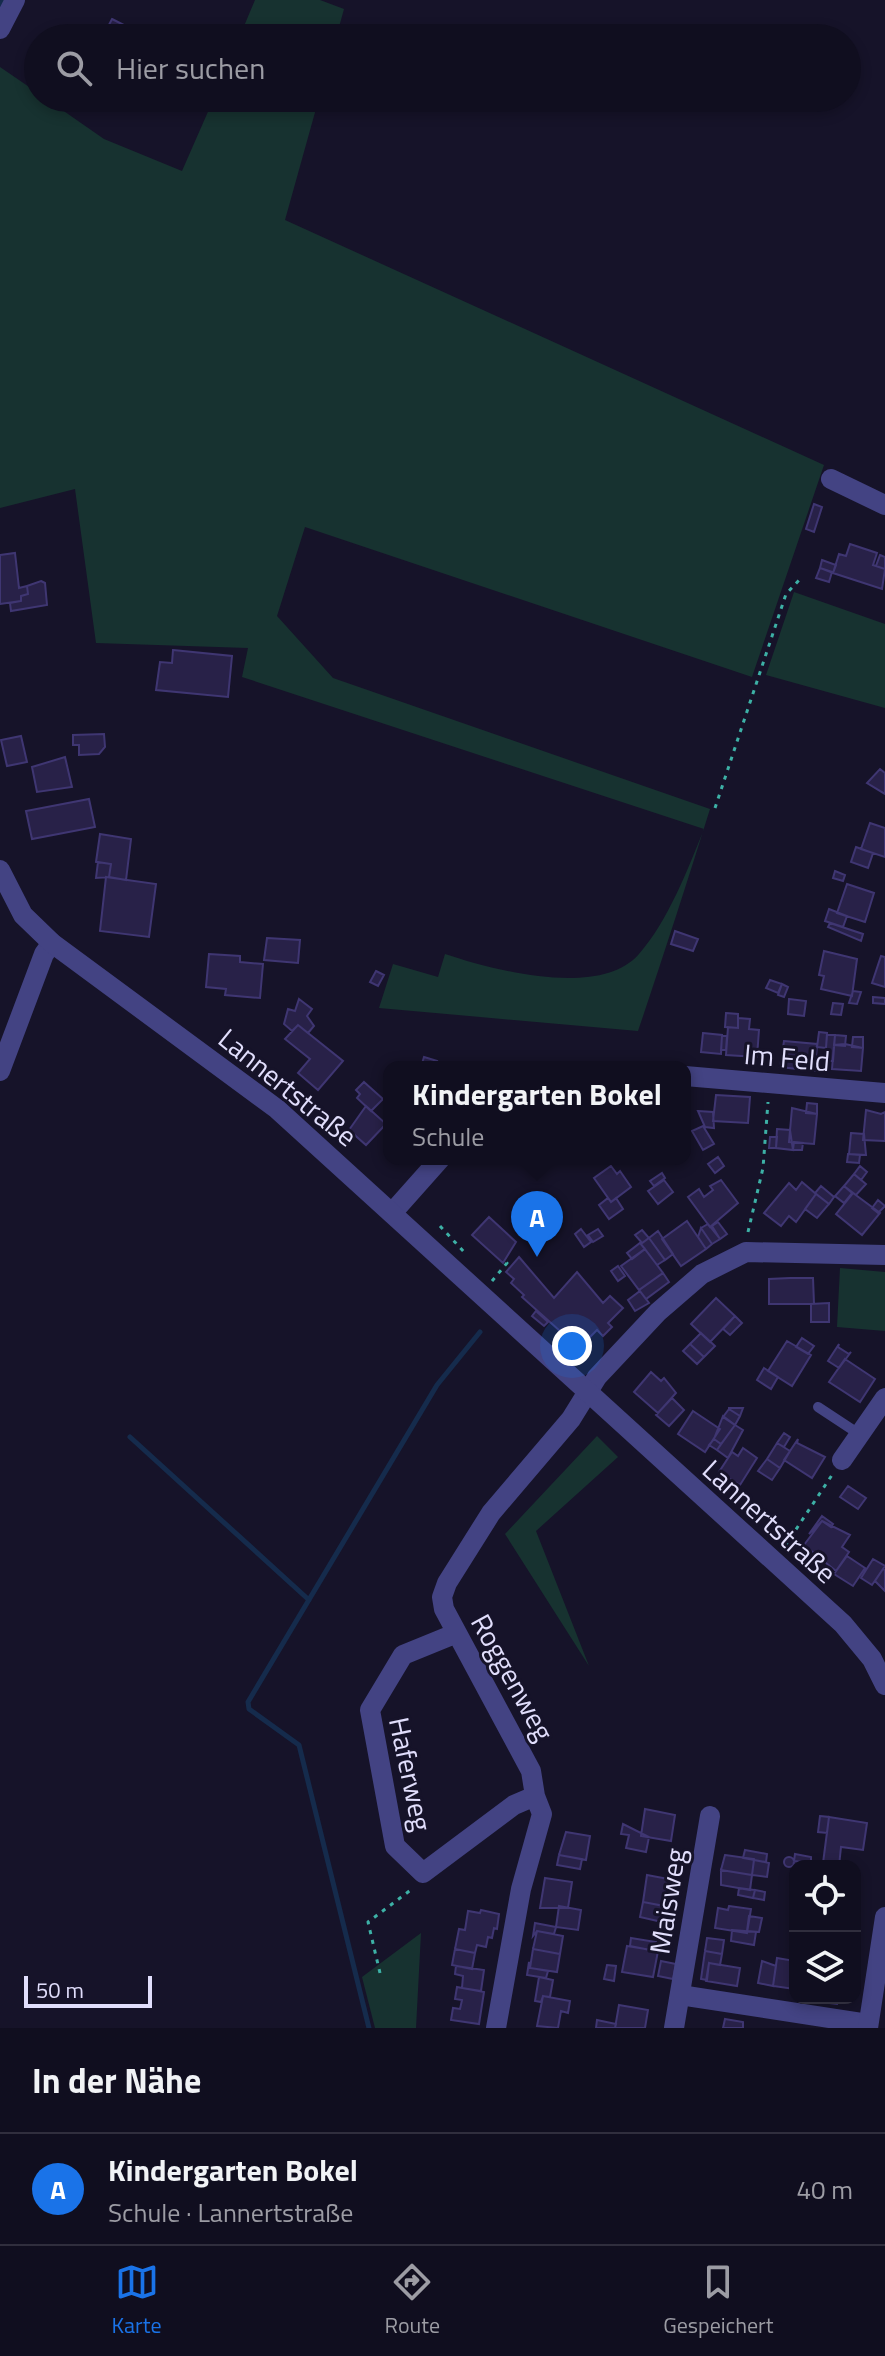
<!DOCTYPE html>
<html lang="de">
<meta charset="utf-8">
<style>
:root{--surface:#100e1f;--page:#1e1c2c;--text:#f1f3f6;--muted:#9c9ca4;--line:#302e3d;--accent:#1a73e8}
body{margin:0;font-family:"Titillium Web",sans-serif;background:var(--page);color:var(--text)}
.controls{position:absolute;right:24px;bottom:24px;display:grid;overflow:hidden;border-radius:16px;box-shadow:0 4px 12px #0003}
.controls button{width:72px;height:72px;display:grid;place-items:center;padding:0;border:0;border-bottom:2px solid var(--line);background:var(--surface);color:var(--text);font:40px sans-serif}
.scale{position:absolute;left:24px;bottom:20px;width:128px;box-sizing:border-box;padding-left:8px;border:4px solid #e1defc;border-top:0;font-size:22px;line-height:28px;white-space:nowrap;color:#e1defc;-webkit-text-stroke:6px #161329;paint-order:stroke}
.you{position:absolute;left:572px;top:1346px;width:28px;height:28px;margin:-20px;border:6px solid #fff;border-radius:50%;background:#1a73e8;box-shadow:0 0 0 12px #1a73e833}
.badge{display:grid;place-items:center;width:52px;height:52px;border-radius:50%;background:var(--accent);color:#fff;font-size:26px;font-weight:700}
.pin{position:absolute;translate:-50% -66px;filter:drop-shadow(0 2px 4px #0008)}
.pin::after{content:'';position:absolute;top:42px;width:28px;height:24px;background:inherit;clip-path:polygon(0 0,100% 0,50% 100%)}
.popup{position:absolute;left:383px;top:1061px;width:308px;height:104px;box-sizing:border-box;display:grid;place-content:center;border-radius:16px;background:var(--surface);filter:drop-shadow(0 2px 6px #0005);font-size:26px;white-space:nowrap;color:var(--muted)}
.popup b{font-size:30px;color:var(--text)}
.popup::after{content:'';position:absolute;left:50%;top:100%;margin-left:-16px;border:16px solid transparent;border-top-color:var(--surface)}
.list{margin:0;padding:0;list-style:none}
h2{display:flex;justify-content:space-between;align-items:center;height:104px;margin:0;padding:0 32px;font-size:34px}
h2 small{font-size:26px;font-weight:400;color:var(--muted)}
.list li{display:grid;grid-template-columns:52px 1fr auto;gap:24px;align-items:center;box-sizing:border-box;height:112px;padding:0 32px;border-top:2px solid var(--line)}
.list b{display:block;font-size:30px;white-space:nowrap}
.list p{margin:0;font-size:26px;white-space:nowrap;color:var(--muted)}
.list em{font-size:26px;font-style:normal;color:var(--muted)}
.icon{flex:none;width:44px;height:44px;fill:none;stroke:currentColor;stroke-width:2;stroke-linecap:round;stroke-linejoin:round}
.map{position:relative;flex:none;width:885px;height:2028px;overflow:hidden}
.search{position:absolute;background:var(--surface);box-shadow:0 4px 12px #0003;left:24px;right:24px;top:24px;height:88px;display:flex;align-items:center;gap:20px;box-sizing:border-box;padding:0 28px;border-radius:44px;color:var(--muted);font-size:30px}
.sheet{height:216px;background:var(--surface)}
nav{display:flex;justify-content:space-around;align-items:center;box-sizing:border-box;height:112px;border-top:2px solid var(--line);background:var(--surface);font-size:22px;color:var(--muted)}
nav a{display:grid;justify-items:center;gap:4px}
nav .on{color:var(--accent)}
.map>svg:first-child{display:block}
</style>
<div class="map">
<svg width="885" height="2028" viewBox="0 0 885 2028">
<rect width="100%" height="100%" fill="#161329"/>
<path fill="#173230" d="M255,0H320L344,9L336,38H239Z
M0,67L38,93V98H45L104,139L182,171L214,98H319L285,220L824,465L752,677L305,527L277,616L333,678L710,809C687,883 663,957 638,1031L379,1008L393,964L438,977L445,954C493,970 600,999 639,954C668,921 688,869 704,829L242,677L248,648L96,643L75,489L0,508Z
M794,592L885,624V708L766,675Z
M840,1268L885,1272V1331L837,1327Z
M597,1436L618,1457L536,1531L589,1666L505,1534Z
M421,1933L416,2028H375L362,1977Z"/>
<g fill="none" stroke-linecap="round" stroke-linejoin="round">
<path stroke="#152b4c" stroke-width="5" d="M0,6L3,0
M130,1437L309,1600
M369,2028L299,1745L249,1709L248,1702L437,1385L480,1332"/>
</g>
<path fill="#282148" stroke="#3f3672" stroke-width="2" d="M112,19L140,33L147,38H102Z
M814,504L822,507L814,532L806,529Z
M850,544L877,553L873,565L885,569L882,589L833,573L839,554L846,556Z
M15,553L19,588L27,586L28,594L21,596V601L0,604V555Z
M880,555L885,557V569L876,566Z
M822,560L836,565L833,573L820,568Z
M820,568L832,572L829,582L816,578Z
M41,581L45,583L47,605L11,611L10,603L21,601V596L28,594L27,586Z
M173,650L232,656L228,697L156,690L160,662L172,663Z
M104,734L105,747L99,754L79,755V745H73V735Z
M21,736L27,762L7,766L1,740Z
M65,757L72,787L37,792L32,767Z
M880,769L885,773V794L867,783Z
M89,799L95,827L32,839L26,811Z
M870,823L885,828V857L861,849Z
M100,834L131,839L126,880L109,877L111,864L96,862Z
M856,847L873,853L868,868L851,862Z
M98,862L111,864L109,877L96,878Z
M835,871L845,875L843,881L833,878Z
M106,877L156,884L149,937L100,931Z
M847,884L874,893L865,922L837,913Z
M829,909L847,916L843,927L825,921Z
M830,923L863,934L861,941L828,927Z
M675,931L698,939L693,951L671,944Z
M267,938L300,940L298,963L264,960Z
M824,951L857,959L852,996L821,989L824,976L819,975Z
M209,954L240,956V962L263,964L260,998L225,995L226,989L206,987Z
M881,956L885,957V987L872,983Z
M376,971L384,975L378,986L370,982Z
M770,980L782,984L778,993L766,988Z
M782,984L788,987L784,997L778,995Z
M853,991L861,992L857,1004L849,1003Z
M873,997L885,998V1004L873,1003Z
M299,999L312,1009L307,1016L314,1026L308,1033L298,1025L292,1031L284,1024L288,1009L295,1011Z
M789,999L806,1001L804,1016L788,1014Z
M833,1003L843,1004L841,1015L831,1014Z
M726,1013L738,1014V1028L725,1027Z
M738,1018L750,1019L749,1029L759,1030L757,1057L726,1055L728,1027L738,1028Z
M298,1025L343,1061L318,1090L298,1073L310,1059L285,1039Z
M819,1032L827,1033L826,1048L817,1047Z
M703,1033L722,1035L721,1054L701,1052Z
M827,1035H835L833,1061H825Z
M835,1035L846,1036L845,1046L834,1045Z
M722,1036H727L726,1050H721Z
M853,1037H863V1048L852,1047Z
M784,1041L817,1044L815,1071L780,1067Z
M845,1044L863,1048L861,1071L832,1069L834,1045Z
M424,1057L437,1061L435,1067H421Z
M364,1082L383,1099L371,1111L357,1098L360,1094L356,1090Z
M716,1095L750,1097L748,1123L713,1121Z
M807,1103L817,1104V1114L806,1113Z
M366,1106L386,1124L366,1145L349,1130Z
M792,1108L817,1114L814,1144L789,1142Z
M866,1110L881,1114L885,1112V1141L863,1140Z
M698,1111L713,1112L714,1128L705,1127Z
M703,1126L714,1144L703,1150L692,1131Z
M777,1129L790,1130L793,1150L776,1148Z
M851,1133L864,1134L866,1155L849,1154Z
M770,1137H777L776,1148H769Z
M794,1142L803,1143L802,1150H793Z
M848,1154L860,1155L859,1163L847,1162Z
M718,1157L724,1166L715,1173L708,1164Z
M611,1166L617,1174L620,1171L631,1187L611,1202L594,1178Z
M860,1166L867,1172L861,1180L854,1174Z
M662,1173L665,1178L654,1186L650,1181Z
M854,1174L866,1184L856,1195L844,1186Z
M664,1180L673,1192L658,1204L648,1191Z
M721,1180L738,1203L710,1227L688,1197L699,1189L704,1197L713,1190L710,1186Z
M802,1182L816,1194L796,1222L789,1216L781,1226L764,1213L789,1183L796,1190Z
M821,1186L834,1197L829,1204L815,1193Z
M844,1186L852,1193L844,1203L835,1196Z
M853,1193L880,1213L862,1235L836,1214Z
M816,1194L829,1204L817,1218L805,1209Z
M608,1198L611,1202L616,1198L623,1209L609,1219L599,1205Z
M878,1200L885,1206L878,1213L872,1208Z
M489,1217L516,1242L503,1263L472,1235Z
M687,1221L706,1249L681,1266L662,1239Z
M718,1222L727,1234L720,1239L712,1226Z
M708,1224L720,1239L712,1244L701,1228Z
M701,1228L712,1244L706,1249L698,1237Z
M581,1229L591,1242L584,1247L575,1234Z
M598,1229L603,1236L593,1242L588,1235Z
M642,1230L649,1238L642,1243L635,1235Z
M658,1231L673,1254L665,1260L649,1238Z
M649,1238L665,1260L657,1265L641,1244Z
M640,1243L645,1249L632,1259L627,1253Z
M645,1249L663,1273L639,1290L621,1266Z
M519,1257L554,1298L577,1272L603,1303L610,1296L623,1308L608,1323L612,1327L603,1336L597,1330L579,1348L522,1297L524,1295L511,1283L514,1279L506,1272Z
M618,1266L625,1276L618,1281L611,1271Z
M663,1273L669,1282L646,1299L639,1290Z
M790,1278H813L814,1304H769V1279Z
M640,1291L649,1303L635,1311L628,1300Z
M716,1298L735,1316L710,1342L691,1324Z
M829,1303V1322H811V1304Z
M536,1311L548,1322L544,1326L532,1316Z
M735,1316L742,1323L730,1335L723,1329Z
M701,1333L715,1346L704,1357L690,1344Z
M802,1338L814,1346L808,1354L796,1347Z
M787,1341L811,1355L792,1386L768,1371Z
M690,1344L704,1357L697,1364L683,1351Z
M839,1344L838,1347L849,1354L851,1352L839,1368L828,1361Z
M845,1359L875,1379L860,1402L829,1382Z
M764,1368L778,1377L771,1389L757,1380Z
M651,1372L661,1381L664,1378L676,1393L658,1413L634,1392Z
M672,1398L684,1410L669,1426L656,1415Z
M743,1408L740,1416L729,1409V1408Z
M729,1409L740,1416L735,1425L723,1417Z
M693,1411L720,1429L705,1452L678,1434Z
M723,1416L735,1425L721,1444L714,1439Z
M735,1425L743,1430L728,1458L717,1450Z
M784,1433L790,1437L784,1447L777,1443Z
M714,1439L721,1444L717,1450L709,1445Z
M798,1439L797,1443L825,1457L812,1478L784,1460Z
M777,1443L790,1451L780,1468L767,1459Z
M743,1448L757,1458L740,1485L719,1472L732,1452L738,1456Z
M767,1459L780,1468L772,1480L758,1471Z
M848,1486L866,1498L858,1509L840,1497Z
M822,1516L833,1524L831,1527L822,1521L809,1534Z
M822,1521L850,1535L842,1547L849,1552L836,1571L804,1545Z
M847,1556L865,1568L853,1586L834,1574Z
M873,1559L885,1566L872,1585L861,1578Z
M883,1569L885,1570V1591L875,1581Z
M645,1809L675,1815L671,1841L641,1836Z
M820,1816L829,1817L827,1833L818,1832Z
M829,1817L867,1823L863,1850L841,1847L839,1866L823,1863Z
M623,1824L649,1837L646,1852L626,1848L629,1835L621,1834Z
M566,1832L590,1836L586,1860L559,1855Z
M745,1850L767,1854L766,1862L743,1858Z
M795,1854L811,1857V1863L794,1861Z
M559,1855L582,1859L580,1869L557,1865Z
M725,1855L754,1859L752,1875L721,1870Z
M784 1862a5 5 0 1 1 10 0a5 5 0 1 1-10 0Z
M754,1860L769,1863L767,1877L752,1875Z
M794,1861L811,1863L810,1866H795V1880L791,1879Z
M721,1870L752,1875L750,1890L721,1885Z
M647,1875L679,1881L674,1908L643,1902Z
M545,1878L572,1882L568,1908H540Z
M739,1888L755,1890L753,1898L738,1895Z
M755,1890L765,1892L764,1900L753,1898Z
M643,1902L665,1906L662,1922L640,1917Z
M559,1906L581,1910L578,1930L556,1927Z
M729,1906L751,1909L747,1933L715,1928L718,1908L728,1910Z
M481,1910L499,1914L497,1929L494,1928L492,1938L488,1937L486,1947L477,1945L475,1953L455,1949L459,1929L465,1930L468,1911L480,1913Z
M749,1916L762,1918L759,1932L747,1931Z
M535,1923L556,1927L554,1934L537,1931L533,1936Z
M732,1930L756,1932L754,1945L731,1941Z
M537,1931L563,1936L560,1954L533,1949Z
M631,1938L656,1942L655,1951L630,1946Z
M707,1938L724,1940L722,1954L705,1951Z
M627,1946L658,1951L653,1977L622,1972Z
M455,1949L475,1953L472,1969L452,1965Z
M533,1949L560,1954L557,1972L530,1968Z
M705,1951L722,1954L720,1965L709,1963L707,1980L701,1979Z
M777,1958L795,1961V1989L773,1986Z
M661,1961L676,1964L673,1979L658,1976Z
M762,1961L776,1966L773,1986L758,1983Z
M529,1962L530,1968L548,1971L546,1978L527,1975Z
M709,1963L740,1968L737,1986L706,1981Z
M607,1965L616,1966L614,1981L604,1979Z
M456,1966L484,1970L481,1991L462,1988L463,1976L455,1974Z
M539,1977L553,1980L550,1997L543,1996L541,2002L535,2001Z
M457,1987L484,1992L479,2024L451,2020L453,2008L460,2009L462,2000L455,1999Z
M543,1996L570,2001L568,2013L561,2011L558,2028L537,2026Z
M821,1998H838L837,2004L821,2002Z
M619,2005L648,2010L645,2028H615Z
M725,2019L743,2022V2028H723Z
M597,2020L616,2024L615,2028H596Z"/>
<g fill="none" stroke-linecap="round" stroke-linejoin="round">
<path stroke="#3db1a6" stroke-width="3" stroke-dasharray="4 6" stroke-linecap="butt" d="M715,808L786,594L802,577
M440,1226L466,1254
M748,1232L763,1168L768,1102
M492,1281L507,1263L505,1261
M579,1358L586,1351L591,1354
M785,1546L832,1475
M380,1973L368,1922L412,1889"/>
<path stroke="#434383" stroke-width="10" d="M818,1407L859,1434"/>
<path stroke="#434383" stroke-width="20" d="M831,479L885,505
M0,1071L44,954L52,943
M685,1076L885,1093
M392,1213L440,1159
M842,1460L885,1398
M457,1633L403,1655L370,1710L395,1846L423,1873L514,1805L535,1796
M680,1995L868,2024
M496,2028L521,1889L542,1814L535,1796L531,1771L444,1609L442,1597L447,1583L491,1513L571,1419L597,1377L658,1312L702,1274L746,1252L885,1255
M674,2028L710,1816"/>
<path stroke="#434383" stroke-width="20" d="M0,29L15,0
M0,870L23,915L52,943L277,1109L843,1624L872,1659L885,1685
M868,2028L885,1917"/>
</g>
<g text-anchor="middle" dominant-baseline="central" stroke-width="6" stroke-linejoin="round" paint-order="stroke">
<g font-size="28" fill="#e1defc" stroke="#161329">
<text transform="translate(787 1057) rotate(5)">Im Feld</text>
<text transform="translate(288 1087) rotate(39)">Lannertstraße</text>
<text transform="translate(770 1521) rotate(42)">Lannertstraße</text>
<text transform="translate(513 1677) rotate(61)">Roggenweg</text>
<text transform="translate(411 1774) rotate(78)">Haferweg</text>
<text transform="translate(667 1901) rotate(-81)">Maisweg</text>
</g>
</g>
</svg>
<div class="controls">
<button><svg class="icon" aria-label="locate" viewBox="0 0 24 24"><circle cx="12" cy="12" r="6"/><path d="M12 2v4M12 18v4M2 12h4M18 12h4"/></svg></button>
<button><svg class="icon" aria-label="layers" viewBox="0 0 24 24"><path d="M12 4l9 5-9 5-9-5zM3 14l9 5 9-5"/></svg></button>
</div>
<div class="scale">50 m</div>
<div class="you"></div>
<div class="pin badge" style="left:537px;top:1257px">A</div>
<div class="popup"><b>Kindergarten Bokel</b>Schule</div>
<div class="search"><svg class="icon" aria-label="search" viewBox="0 0 24 24"><circle cx="10" cy="10" r="6"/><path d="M15 15l6 6"/></svg>Hier suchen</div>
</div>
<section class="sheet">
<h2>In der Nähe<small></small></h2>
<ul class="list">
<li><span class="badge">A</span><div><b>Kindergarten Bokel</b><p>Schule · Lannertstraße</p></div><em>40 m</em></li>
</ul>
</section>
<nav>
<a class="on"><svg class="icon" aria-label="map" viewBox="0 0 24 24"><path d="M3 6l6-2 6 2 6-2v14l-6 2-6-2-6 2zM9 4v14M15 6v14"/></svg>Karte</a>
<a><svg class="icon" aria-label="directions" viewBox="0 0 24 24"><path d="M12 3l9 9-9 9-9-9zM9 14v-3h6M13 9l2 2-2 2"/></svg>Route</a>
<a><svg class="icon" aria-label="saved" viewBox="0 0 24 24"><path d="M7 4h10v16l-5-4-5 4z"/></svg>Gespeichert</a>
</nav>
